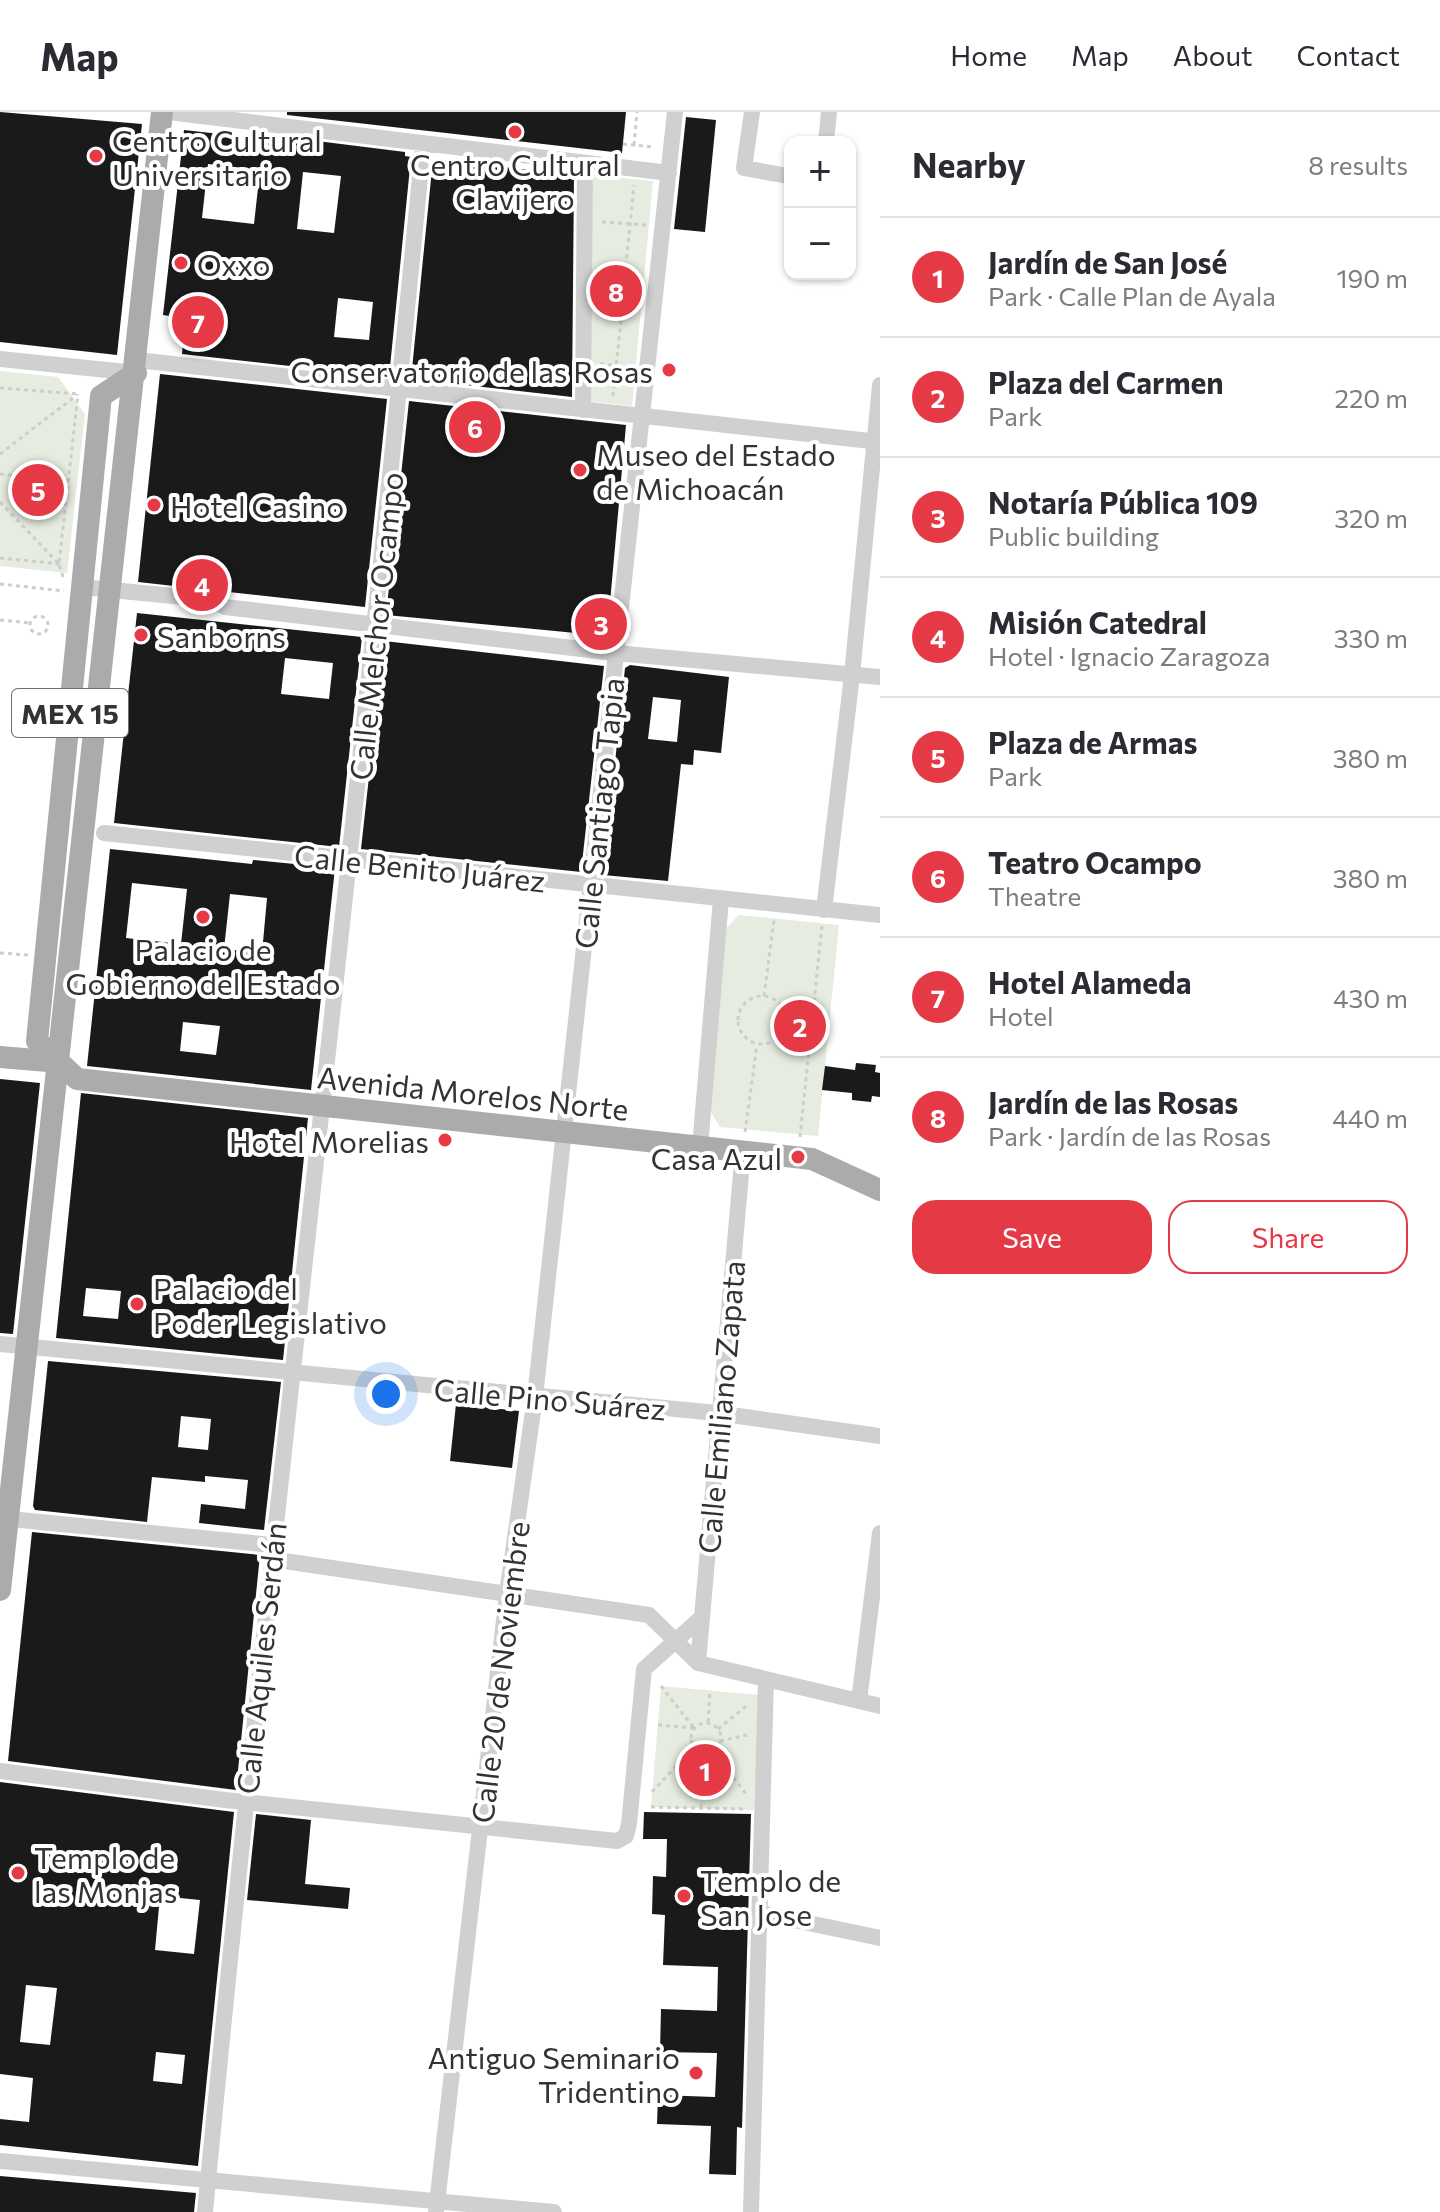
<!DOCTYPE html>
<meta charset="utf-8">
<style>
:root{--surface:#fff;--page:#f7f7f7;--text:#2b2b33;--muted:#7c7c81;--line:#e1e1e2;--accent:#e63946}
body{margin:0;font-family:Commissioner,sans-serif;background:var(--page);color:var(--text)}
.controls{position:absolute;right:24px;top:24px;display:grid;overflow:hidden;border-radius:16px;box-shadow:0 2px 6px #0004}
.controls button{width:72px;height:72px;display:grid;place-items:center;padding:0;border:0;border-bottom:2px solid var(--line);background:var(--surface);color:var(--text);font:40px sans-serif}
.you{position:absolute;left:386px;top:1282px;width:28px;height:28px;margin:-20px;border:6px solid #fff;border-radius:50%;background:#1a73e8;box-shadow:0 0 0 12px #1a73e833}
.badge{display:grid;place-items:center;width:52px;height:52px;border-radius:50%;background:var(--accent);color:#fff;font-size:26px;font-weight:700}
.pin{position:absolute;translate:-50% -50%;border:4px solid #fff;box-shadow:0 2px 8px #0006}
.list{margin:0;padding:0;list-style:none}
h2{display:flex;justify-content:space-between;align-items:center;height:104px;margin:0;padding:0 32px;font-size:34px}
h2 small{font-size:26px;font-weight:400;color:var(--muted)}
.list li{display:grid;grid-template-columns:52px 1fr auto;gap:24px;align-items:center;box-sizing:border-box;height:120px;padding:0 32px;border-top:2px solid var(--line)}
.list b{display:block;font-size:30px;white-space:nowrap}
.list p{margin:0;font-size:26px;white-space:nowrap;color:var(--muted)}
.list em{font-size:26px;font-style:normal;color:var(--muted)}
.actions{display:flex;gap:16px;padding:24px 32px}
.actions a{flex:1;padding:18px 0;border:2px solid var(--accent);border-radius:24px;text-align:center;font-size:28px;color:var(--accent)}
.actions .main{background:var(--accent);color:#fff}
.map{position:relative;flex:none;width:880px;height:2100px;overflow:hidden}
header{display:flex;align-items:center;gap:48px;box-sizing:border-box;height:112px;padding:0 40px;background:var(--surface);border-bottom:2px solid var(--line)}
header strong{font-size:38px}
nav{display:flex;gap:44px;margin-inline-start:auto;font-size:28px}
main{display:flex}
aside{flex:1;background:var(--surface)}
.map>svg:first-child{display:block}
</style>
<header>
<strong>Map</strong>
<nav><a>Home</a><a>Map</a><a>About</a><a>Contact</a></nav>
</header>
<main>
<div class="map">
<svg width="880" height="2100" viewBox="0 0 880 2100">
<rect width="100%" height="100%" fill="#fff"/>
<path fill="#e6ecdf" d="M590,63L653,69L632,294L587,289Z
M0,259L58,265L85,302L67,461L0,454Z
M739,803L839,813L818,1024L720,1015L709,997L725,817Z
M661,1574L759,1583L754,1698L651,1695Z"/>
<path fill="#1a1a1a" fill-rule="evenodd" d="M0,0L142,12L117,243L0,230Z
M287,0H626L622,41L287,3Z
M686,5L716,8L705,120L674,117Z
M184,18L284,29L285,25L405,40V44L411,45L389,265L182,242L183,230L190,219L189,207L163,203ZM208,52L260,58L254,112L202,106ZM303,60L341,64L334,121L297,117ZM338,186L373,190L369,228L334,225Z
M433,47L574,63L572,285L411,267Z
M160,262L387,287L365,495L138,470Z
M409,289L626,313L607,524L386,503Z
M137,501L362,525L339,735L114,711ZM285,546L333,551L329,587L281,582Z
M384,529L604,554L581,760L361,737Z
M630,553L729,565L721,641L694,638L693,653L681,652L668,769L603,763L625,556ZM653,585L681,588L677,630L648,627Z
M110,737L252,752L253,748L335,756L311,978L87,954ZM132,771L187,777L181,832L126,826ZM230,782L267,786L262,841L224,837ZM183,910L220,914L216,943L180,939Z
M856,951L876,953L875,960L880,961V985L872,984L871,990L852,988V981L822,978L825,954L855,958Z
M0,967L40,971L13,1222L0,1221Z
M81,981L308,1006L283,1248L56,1226ZM86,1176L121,1179L118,1207L83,1204Z
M48,1249L281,1270L264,1418L199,1411L201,1392L245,1397L248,1368L205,1364V1370L152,1365L147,1410L35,1398L33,1394ZM181,1304L211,1307L208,1338L178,1335Z
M456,1292L519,1299L512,1356L450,1349Z
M32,1420L260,1443L236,1678L8,1649Z
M0,1670L234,1700L198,2054L0,2033V2007L29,2010L33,1966L0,1962ZM160,1784L200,1788L194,1842L155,1838ZM26,1873L57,1876L50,1933L20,1930ZM156,1940L185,1943L182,1972L153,1969Z
M644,1700L751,1702L742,2016L737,2015L736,2063L709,2062L711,2014L657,2012L658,1983L715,1985L717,1941L660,1940L661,1897L717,1899L718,1855L663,1853L665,1803L652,1802L653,1764L666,1765L667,1727H643Z
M256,1702L311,1708L305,1772L350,1776L348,1797L247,1788Z
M0,2064L196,2081L194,2100H0Z"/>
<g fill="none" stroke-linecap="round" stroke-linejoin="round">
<path stroke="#cdcdcd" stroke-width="3" stroke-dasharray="4 4" stroke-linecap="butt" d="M623,32L654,35
M634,33L637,0
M602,110L647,113
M625,162L634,73
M612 175a13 13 0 1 1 26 0a13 13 0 1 1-26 0Z
M600,252L633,255
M0,276L79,282
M613,284L623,189
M0,342L77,283
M0,362L68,369
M0,390L58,451
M0,446L61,452
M63,465L59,452L78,282
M0,472L64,479
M30 513a9 9 0 1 1 18 0a9 9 0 1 1-18 0Z
M0,508L30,511
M0,841L28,843
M738 908a24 24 0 1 1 48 0a24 24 0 1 1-48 0Z
M764,884L774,808
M788,911L812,913
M745,1020L757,933
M800,1025L822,813
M661,1574L694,1616
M708,1610L710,1578
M691 1626a15 15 0 1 1 30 0a15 15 0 1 1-30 0Z
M658,1613L694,1616
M718,1617L749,1592
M720,1629L747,1623
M714,1640L746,1682
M652,1680L694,1635
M651,1695L747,1697
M701,1696L705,1641"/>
<path stroke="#d0d0d0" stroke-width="16" d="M168,0L669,61
M752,0L744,56L788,64
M826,30L829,0
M0,247L136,261
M137,248L880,330
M583,298L585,52
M82,475L213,488L225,495L615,541L880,565
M104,721L880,803
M824,798L852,563L880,273
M700,1035L721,787
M0,1232L717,1301L880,1324
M0,1406L272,1433
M271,1447L649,1503L698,1551L880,1594
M698,1551L743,1039
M859,1589L880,1421
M0,1659L225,1688L617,1729L626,1724L629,1712L644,1557L701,1506
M761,1801L880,1826
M0,2049L554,2100
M205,2100C271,1411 357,723 423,34
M436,2100L507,1482L535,1285L675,0
M751,2100L766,1568"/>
<path stroke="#ababab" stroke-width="22" d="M136,261L101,284L37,929L77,967L812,1047L880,1078
M0,945L59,950
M0,1478L162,0"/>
</g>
<g fill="#e63946" stroke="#fff" stroke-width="3">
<circle cx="515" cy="20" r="8"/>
<circle cx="96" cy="44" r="8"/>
<circle cx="181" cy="151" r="8"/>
<circle cx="669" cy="258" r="8"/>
<circle cx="580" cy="358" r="8"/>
<circle cx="154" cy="393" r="8"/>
<circle cx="141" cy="523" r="8"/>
<circle cx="203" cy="805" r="8"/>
<circle cx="445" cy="1028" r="8"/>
<circle cx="798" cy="1045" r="8"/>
<circle cx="137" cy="1192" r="8"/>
<circle cx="18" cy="1761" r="8"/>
<circle cx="684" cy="1784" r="8"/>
<circle cx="696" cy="1961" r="8"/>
</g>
<g text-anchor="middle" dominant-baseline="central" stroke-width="8" stroke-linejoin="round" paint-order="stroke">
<rect fill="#fff" stroke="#707070" stroke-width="2" x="12" y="577" width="116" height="48" rx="6"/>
<g font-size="28" font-weight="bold" fill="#333">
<text x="70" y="601">MEX 15</text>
</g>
<g font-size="30" fill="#333" stroke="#fff" text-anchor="start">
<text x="112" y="27">Centro Cultural<tspan x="112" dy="34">Universitario</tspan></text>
<text x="515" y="51" text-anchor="middle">Centro Cultural<tspan x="515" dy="34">Clavijero</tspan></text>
<text x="197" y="151">Oxxo</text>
<text x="653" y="258" text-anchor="end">Conservatorio de las Rosas</text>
<text x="596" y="341">Museo del Estado<tspan x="596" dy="34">de Michoacán</tspan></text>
<text x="170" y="393">Hotel Casino</text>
<text x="157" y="523">Sanborns</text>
<text x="203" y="836" text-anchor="middle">Palacio de<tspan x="203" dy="34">Gobierno del Estado</tspan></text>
<text x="429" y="1028" text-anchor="end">Hotel Morelias</text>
<text x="782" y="1045" text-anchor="end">Casa Azul</text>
<text x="153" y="1175">Palacio del<tspan x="153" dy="34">Poder Legislativo</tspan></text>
<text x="34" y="1744">Templo de<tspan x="34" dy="34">las Monjas</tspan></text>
<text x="700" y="1767">Templo de<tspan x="700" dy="34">San Jose</tspan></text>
<text x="680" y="1944" text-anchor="end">Antiguo Seminario<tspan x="680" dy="34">Tridentino</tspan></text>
</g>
<g font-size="30" fill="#333" stroke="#fff">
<text transform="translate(375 514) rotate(-84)">Calle Melchor Ocampo</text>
<text transform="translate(598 701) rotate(-84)">Calle Santiago Tapia</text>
<text transform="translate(420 755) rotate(6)">Calle Benito Juárez</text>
<text transform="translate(473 980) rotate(6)">Avenida Morelos Norte</text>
<text transform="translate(550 1286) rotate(5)">Calle Pino Suárez</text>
<text transform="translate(720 1295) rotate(-85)">Calle Emiliano Zapata</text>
<text transform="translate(260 1546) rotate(-84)">Calle Aquiles Serdán</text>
<text transform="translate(499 1560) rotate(-83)">Calle 20 de Noviembre</text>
</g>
</g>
</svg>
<div class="controls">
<button>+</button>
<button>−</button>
</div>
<div class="you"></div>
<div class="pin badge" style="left:705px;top:1658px">1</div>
<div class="pin badge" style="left:800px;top:914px">2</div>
<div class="pin badge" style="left:601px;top:512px">3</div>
<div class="pin badge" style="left:202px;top:473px">4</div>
<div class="pin badge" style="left:38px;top:378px">5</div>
<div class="pin badge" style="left:475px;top:315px">6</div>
<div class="pin badge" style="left:198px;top:210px">7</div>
<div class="pin badge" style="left:616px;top:179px">8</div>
</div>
<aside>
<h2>Nearby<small>8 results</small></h2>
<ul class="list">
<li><span class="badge">1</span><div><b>Jardín de San José</b><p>Park · Calle Plan de Ayala</p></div><em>190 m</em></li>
<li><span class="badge">2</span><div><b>Plaza del Carmen</b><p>Park</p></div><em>220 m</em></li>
<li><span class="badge">3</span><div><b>Notaría Pública 109</b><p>Public building</p></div><em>320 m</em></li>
<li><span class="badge">4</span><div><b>Misión Catedral</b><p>Hotel · Ignacio Zaragoza</p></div><em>330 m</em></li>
<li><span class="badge">5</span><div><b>Plaza de Armas</b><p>Park</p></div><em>380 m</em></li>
<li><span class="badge">6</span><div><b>Teatro Ocampo</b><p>Theatre</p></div><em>380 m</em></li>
<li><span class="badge">7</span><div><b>Hotel Alameda</b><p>Hotel</p></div><em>430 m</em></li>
<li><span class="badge">8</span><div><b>Jardín de las Rosas</b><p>Park · Jardín de las Rosas</p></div><em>440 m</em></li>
</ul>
<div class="actions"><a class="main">Save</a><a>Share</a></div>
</aside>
</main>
